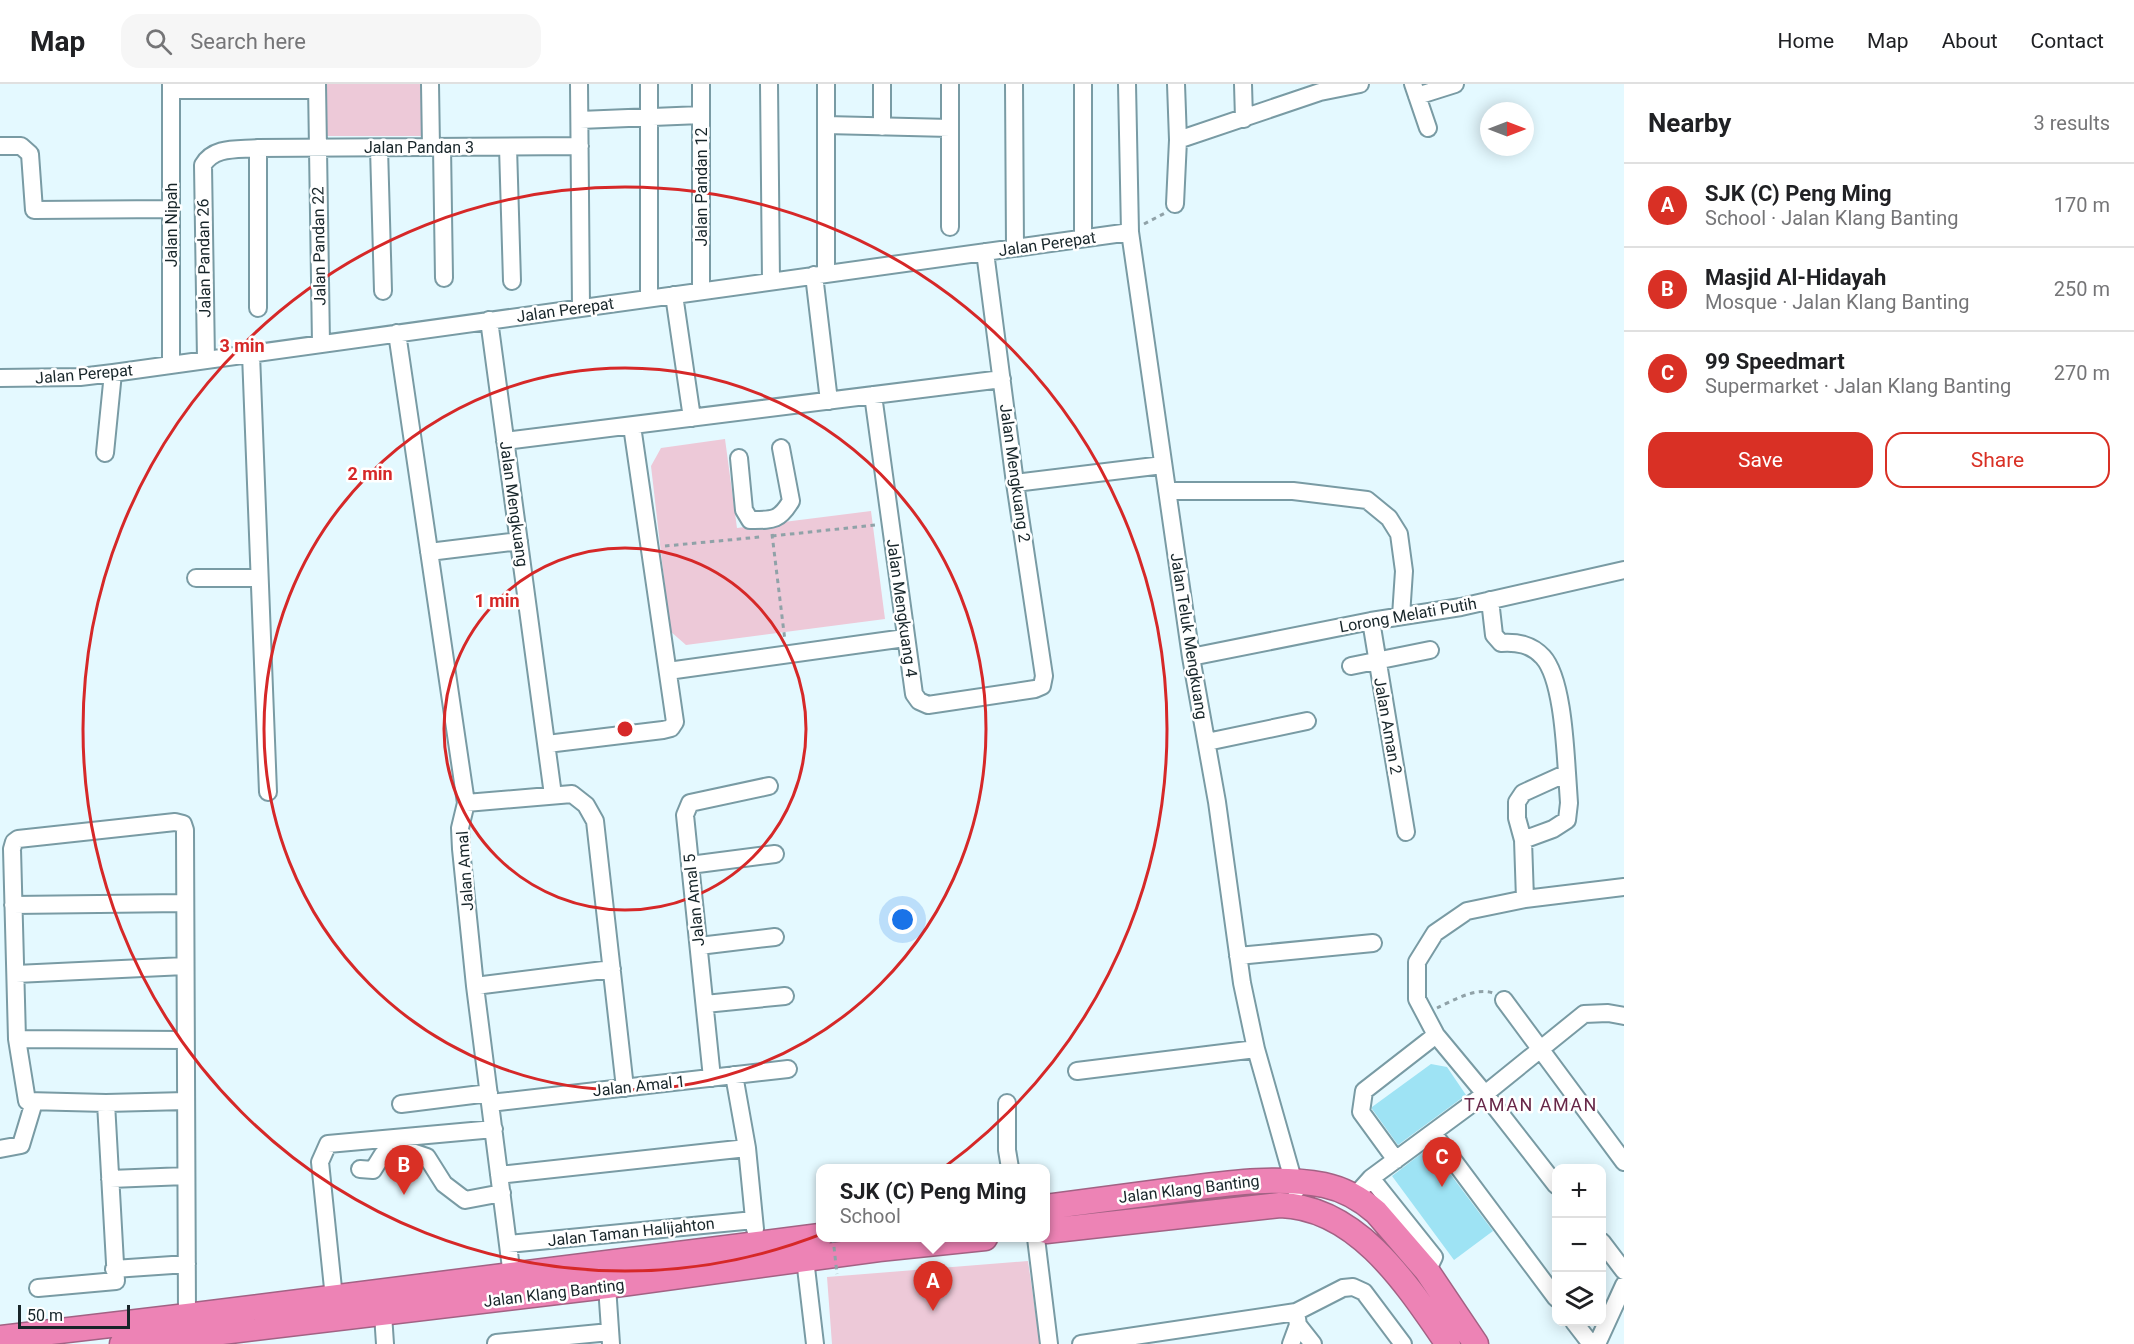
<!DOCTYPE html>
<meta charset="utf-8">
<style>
:root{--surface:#fff;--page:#f6f6f6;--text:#202124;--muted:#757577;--line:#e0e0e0;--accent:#d93025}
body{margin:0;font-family:Roboto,sans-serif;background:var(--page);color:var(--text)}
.controls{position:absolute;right:18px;bottom:18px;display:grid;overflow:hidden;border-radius:12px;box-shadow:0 3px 15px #0003}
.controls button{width:54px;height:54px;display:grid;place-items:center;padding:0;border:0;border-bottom:2px solid var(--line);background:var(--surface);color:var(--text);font:30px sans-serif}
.compass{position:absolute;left:1480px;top:18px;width:54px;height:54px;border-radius:50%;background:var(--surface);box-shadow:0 3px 15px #0003;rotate:90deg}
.scale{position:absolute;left:18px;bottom:15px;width:112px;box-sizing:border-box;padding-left:6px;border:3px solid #172529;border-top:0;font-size:16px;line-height:21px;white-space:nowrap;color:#172529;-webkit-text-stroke:4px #fff;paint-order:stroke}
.you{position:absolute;left:903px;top:836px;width:21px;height:21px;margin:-15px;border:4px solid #fff;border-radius:50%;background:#1a73e8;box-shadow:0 0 0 9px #1a73e833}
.badge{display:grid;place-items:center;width:39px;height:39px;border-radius:50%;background:var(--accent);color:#fff;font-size:20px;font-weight:700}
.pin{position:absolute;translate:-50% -50px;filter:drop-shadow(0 2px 3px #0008)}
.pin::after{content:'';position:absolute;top:32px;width:21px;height:18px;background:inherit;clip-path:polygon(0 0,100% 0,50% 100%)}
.popup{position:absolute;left:816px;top:1080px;width:234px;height:78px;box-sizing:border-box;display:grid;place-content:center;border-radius:12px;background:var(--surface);filter:drop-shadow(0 2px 4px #0005);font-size:20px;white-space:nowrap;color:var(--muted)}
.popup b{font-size:22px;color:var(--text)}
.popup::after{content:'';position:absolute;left:50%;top:100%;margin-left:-12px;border:12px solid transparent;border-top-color:var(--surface)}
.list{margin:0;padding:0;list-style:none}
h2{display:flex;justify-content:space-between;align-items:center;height:78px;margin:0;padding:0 24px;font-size:26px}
h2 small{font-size:20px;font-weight:400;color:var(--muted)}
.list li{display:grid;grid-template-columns:39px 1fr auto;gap:18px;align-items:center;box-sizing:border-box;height:84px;padding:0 24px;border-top:2px solid var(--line)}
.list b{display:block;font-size:22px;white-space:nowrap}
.list p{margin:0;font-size:20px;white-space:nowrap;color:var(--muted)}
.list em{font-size:20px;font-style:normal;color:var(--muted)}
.actions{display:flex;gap:12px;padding:18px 24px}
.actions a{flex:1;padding:14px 0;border:2px solid var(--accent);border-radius:18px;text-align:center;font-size:21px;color:var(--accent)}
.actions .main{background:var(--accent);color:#fff}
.icon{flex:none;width:33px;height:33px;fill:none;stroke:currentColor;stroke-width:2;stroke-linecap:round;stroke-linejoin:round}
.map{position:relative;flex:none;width:1624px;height:1260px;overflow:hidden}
header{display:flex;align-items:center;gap:36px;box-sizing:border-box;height:84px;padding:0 30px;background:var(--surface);border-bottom:2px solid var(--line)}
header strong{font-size:28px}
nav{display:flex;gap:33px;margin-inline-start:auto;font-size:21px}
.search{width:420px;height:54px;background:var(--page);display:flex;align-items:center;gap:15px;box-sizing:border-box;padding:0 21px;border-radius:18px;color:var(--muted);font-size:22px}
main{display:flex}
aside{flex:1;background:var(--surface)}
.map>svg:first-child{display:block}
</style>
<header>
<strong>Map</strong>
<div class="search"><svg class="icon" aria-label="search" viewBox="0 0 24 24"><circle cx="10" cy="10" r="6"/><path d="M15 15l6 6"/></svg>Search here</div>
<nav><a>Home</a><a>Map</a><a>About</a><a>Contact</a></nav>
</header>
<main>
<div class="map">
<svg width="1624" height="1260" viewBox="0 0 1624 1260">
<rect width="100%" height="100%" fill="#e4f9ff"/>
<path fill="#edc9d8" d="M324,0H425V52H324Z
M725,355L737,444L871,427L885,535L686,561L670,547L651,382L661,364Z
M1028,1177L1040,1260H832L827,1193Z"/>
<path fill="#9ee3f4" d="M1431,980L1447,983L1466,1011L1398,1061L1372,1025V1023Z
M1430,1063L1493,1147L1454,1176L1392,1092Z"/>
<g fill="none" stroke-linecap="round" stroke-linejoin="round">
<g stroke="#799ba4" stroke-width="20">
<path id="minor" d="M171,0V281
M317,0L321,260
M430,0L431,63
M579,0L581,223
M649,0V214
M769,0L771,197
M826,0V190
M882,0V43
M950,0V143
M1014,0L1015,164
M1083,0V154
M1127,0L1130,148L1191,573L1217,718L1242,899L1256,965L1296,1106
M1243,0L1244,35
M1413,0L1428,44
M171,6H317
M1417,12L1455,0
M580,36L701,31
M826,41L950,44
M1178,56L1320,8L1360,0
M0,62H21L30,70L34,126L171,125
M442,63L444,194
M508,63L512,197
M258,64V224
M379,64L383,207
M1175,120L1178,56L1176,0
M814,191L829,317
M701,207V0
M674,211L692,334
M489,236L553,711
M397,249L466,719L460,744L461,765L475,902L512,1192
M251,270L268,708
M206,276L203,81C214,62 238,66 258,64L580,62
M0,294L80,293L113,289L1130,148
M873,311L914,610L919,617L928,621L1035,605L1042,602L1044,592L1015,399L985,168
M505,357L1002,295
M105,369L113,289
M739,374L744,426L750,436C773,436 779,437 791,417L781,364
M1015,399L1163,381
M1167,407H1293L1367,416L1389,434L1399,450L1404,487L1401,532
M429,468L519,457
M196,494H259
M1490,516L1494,551L1501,559C1517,558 1531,560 1543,573C1562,594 1565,660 1567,689L1523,709L1517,718V734L1523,756L1525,815
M1371,537L1406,748
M1191,573L1371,537L1461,523L1624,486
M1351,582L1430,566
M668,587L905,554
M1207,658L1307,637
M547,660L663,646L671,644L675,638L632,342
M466,719L572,710L586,721L595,737L625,1004
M1523,756L1553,745L1567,736L1569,719L1567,689
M690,781L775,770
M13,821L184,819
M699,862L775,853
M1238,872L1373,859
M16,890L185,882
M475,902L612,885
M1504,916L1624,1078
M705,920L785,912
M17,955L185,956
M1077,987L1256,965
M734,991L747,1064L755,1145
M712,994L685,731L690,719L769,702
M186,1017L106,1019L27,1017L17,955L12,765L14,758L18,755L175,738L183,740L185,746L187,1232
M490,1019L788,985
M1007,1019V1066L1010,1084
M401,1020L489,1009
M1433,1049L1556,1214
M0,1065L21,1061L34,1018
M1396,1076L1361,1028L1364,1007L1436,951
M360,1085L373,1086L383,1070L409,1067L427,1073L444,1100L465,1116L502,1109
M499,1091L747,1064
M1371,1094L1434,1173L1427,1187
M110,1095L186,1092
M1556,1101L1485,1010L1436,951L1417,915V878L1435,849L1467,827L1525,815L1624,803
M1354,1113L1371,1094L1485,1010L1584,930L1608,929L1624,932
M1036,1154L1049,1260
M1602,1158L1624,1187
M508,1160L754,1136
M805,1175L815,1260
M114,1185L187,1180
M607,1202L611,1260
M38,1204L116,1197L106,1019
M334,1214L320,1078L328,1060L494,1045
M383,1230L385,1260
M1574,1238L1591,1260
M1298,1241L1313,1260
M496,1259L610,1248
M1081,1260L1296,1228
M1291,1260L1298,1241L1296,1228L1343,1204L1353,1203L1364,1208L1403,1260
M1597,1260L1624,1201"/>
</g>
<g stroke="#a26284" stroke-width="27">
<path id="highway" d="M1046,1123C1091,1117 1137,1111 1182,1105C1229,1099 1277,1092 1324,1101C1343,1105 1361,1115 1376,1128L1427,1187L1476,1260
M1046,1147L1280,1121C1358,1123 1408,1202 1448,1260
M0,1254L187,1232L820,1152
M122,1260L607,1202L879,1165L985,1154"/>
</g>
<path stroke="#90a2a8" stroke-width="3" stroke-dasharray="4.5 4.5" stroke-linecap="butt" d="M1144,140L1165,129
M772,450L785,557
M772,452L876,441
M665,462L760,453
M1437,924C1452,917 1475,903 1493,909"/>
<use href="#minor" stroke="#fff" stroke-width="16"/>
<use href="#highway" stroke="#ed83b5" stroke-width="24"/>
<path stroke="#90a2a8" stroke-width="3" stroke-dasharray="4.5 4.5" stroke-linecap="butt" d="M833,1154L837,1190"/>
</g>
<g fill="none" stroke="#d62828" stroke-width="3">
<circle cx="625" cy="645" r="181"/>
<circle cx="625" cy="645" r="361"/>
<circle cx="625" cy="645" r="542"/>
</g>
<g text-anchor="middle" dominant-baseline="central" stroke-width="5" stroke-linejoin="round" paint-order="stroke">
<g font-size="16" fill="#172529" stroke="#fff">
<text x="419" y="63">Jalan Pandan 3</text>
<text transform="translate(701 103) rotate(-90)">Jalan Pandan 12</text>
<text transform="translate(171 141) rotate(-90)">Jalan Nipah</text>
<text transform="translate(1047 160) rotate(-8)">Jalan Perepat</text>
<text transform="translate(319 162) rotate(-91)">Jalan Pandan 22</text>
<text transform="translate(204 174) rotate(-91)">Jalan Pandan 26</text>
<text transform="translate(565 226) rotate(-8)">Jalan Perepat</text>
<text transform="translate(84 290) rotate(-5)">Jalan Perepat</text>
<text transform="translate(1015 389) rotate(82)">Jalan Mengkuang 2</text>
<text transform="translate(514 420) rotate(82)">Jalan Mengkuang</text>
<text transform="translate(902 524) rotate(82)">Jalan Mengkuang 4</text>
<text transform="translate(1408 531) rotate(-10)">Lorong Melati Putih</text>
<text transform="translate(1189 552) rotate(81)">Jalan Teluk Mengkuang</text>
<text transform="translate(1388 642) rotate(80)">Jalan Aman 2</text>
<text transform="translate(465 787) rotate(-94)">Jalan Amal</text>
<text transform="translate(694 816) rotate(-96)">Jalan Amal 5</text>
<text transform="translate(639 1002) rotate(-6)">Jalan Amal 1</text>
<text transform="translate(1189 1105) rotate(-7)">Jalan Klang Banting</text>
<text transform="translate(631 1148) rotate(-6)">Jalan Taman Halijahton</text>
<text transform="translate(554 1209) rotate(-7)">Jalan Klang Banting</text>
</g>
<g font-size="18" letter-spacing="1.5" fill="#672748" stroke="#fff">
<text x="1531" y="1020">TAMAN AMAN</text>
</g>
</g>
<circle cx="625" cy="645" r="9" fill="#d62828" stroke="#fff" stroke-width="3"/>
<g font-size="18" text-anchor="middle" font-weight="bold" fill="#d62828" stroke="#fff" stroke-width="5" stroke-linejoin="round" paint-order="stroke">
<text x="242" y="268">3 min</text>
<text x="370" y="396">2 min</text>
<text x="497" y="523">1 min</text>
</g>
</svg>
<div class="controls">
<button>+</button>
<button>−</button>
<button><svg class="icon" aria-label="layers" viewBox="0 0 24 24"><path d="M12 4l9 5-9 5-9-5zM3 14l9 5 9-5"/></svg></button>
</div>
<svg class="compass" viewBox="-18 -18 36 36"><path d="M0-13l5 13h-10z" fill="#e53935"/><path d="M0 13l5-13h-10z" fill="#757577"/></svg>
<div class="scale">50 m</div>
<div class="you"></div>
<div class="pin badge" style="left:933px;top:1227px">A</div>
<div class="popup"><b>SJK (C) Peng Ming</b>School</div>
<div class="pin badge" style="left:404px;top:1111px">B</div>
<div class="pin badge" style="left:1442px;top:1103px">C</div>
</div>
<aside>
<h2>Nearby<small>3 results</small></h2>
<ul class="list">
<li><span class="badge">A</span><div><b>SJK (C) Peng Ming</b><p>School · Jalan Klang Banting</p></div><em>170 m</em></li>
<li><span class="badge">B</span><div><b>Masjid Al-Hidayah</b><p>Mosque · Jalan Klang Banting</p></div><em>250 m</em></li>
<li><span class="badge">C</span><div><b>99 Speedmart</b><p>Supermarket · Jalan Klang Banting</p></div><em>270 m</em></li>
</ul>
<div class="actions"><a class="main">Save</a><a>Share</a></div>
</aside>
</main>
